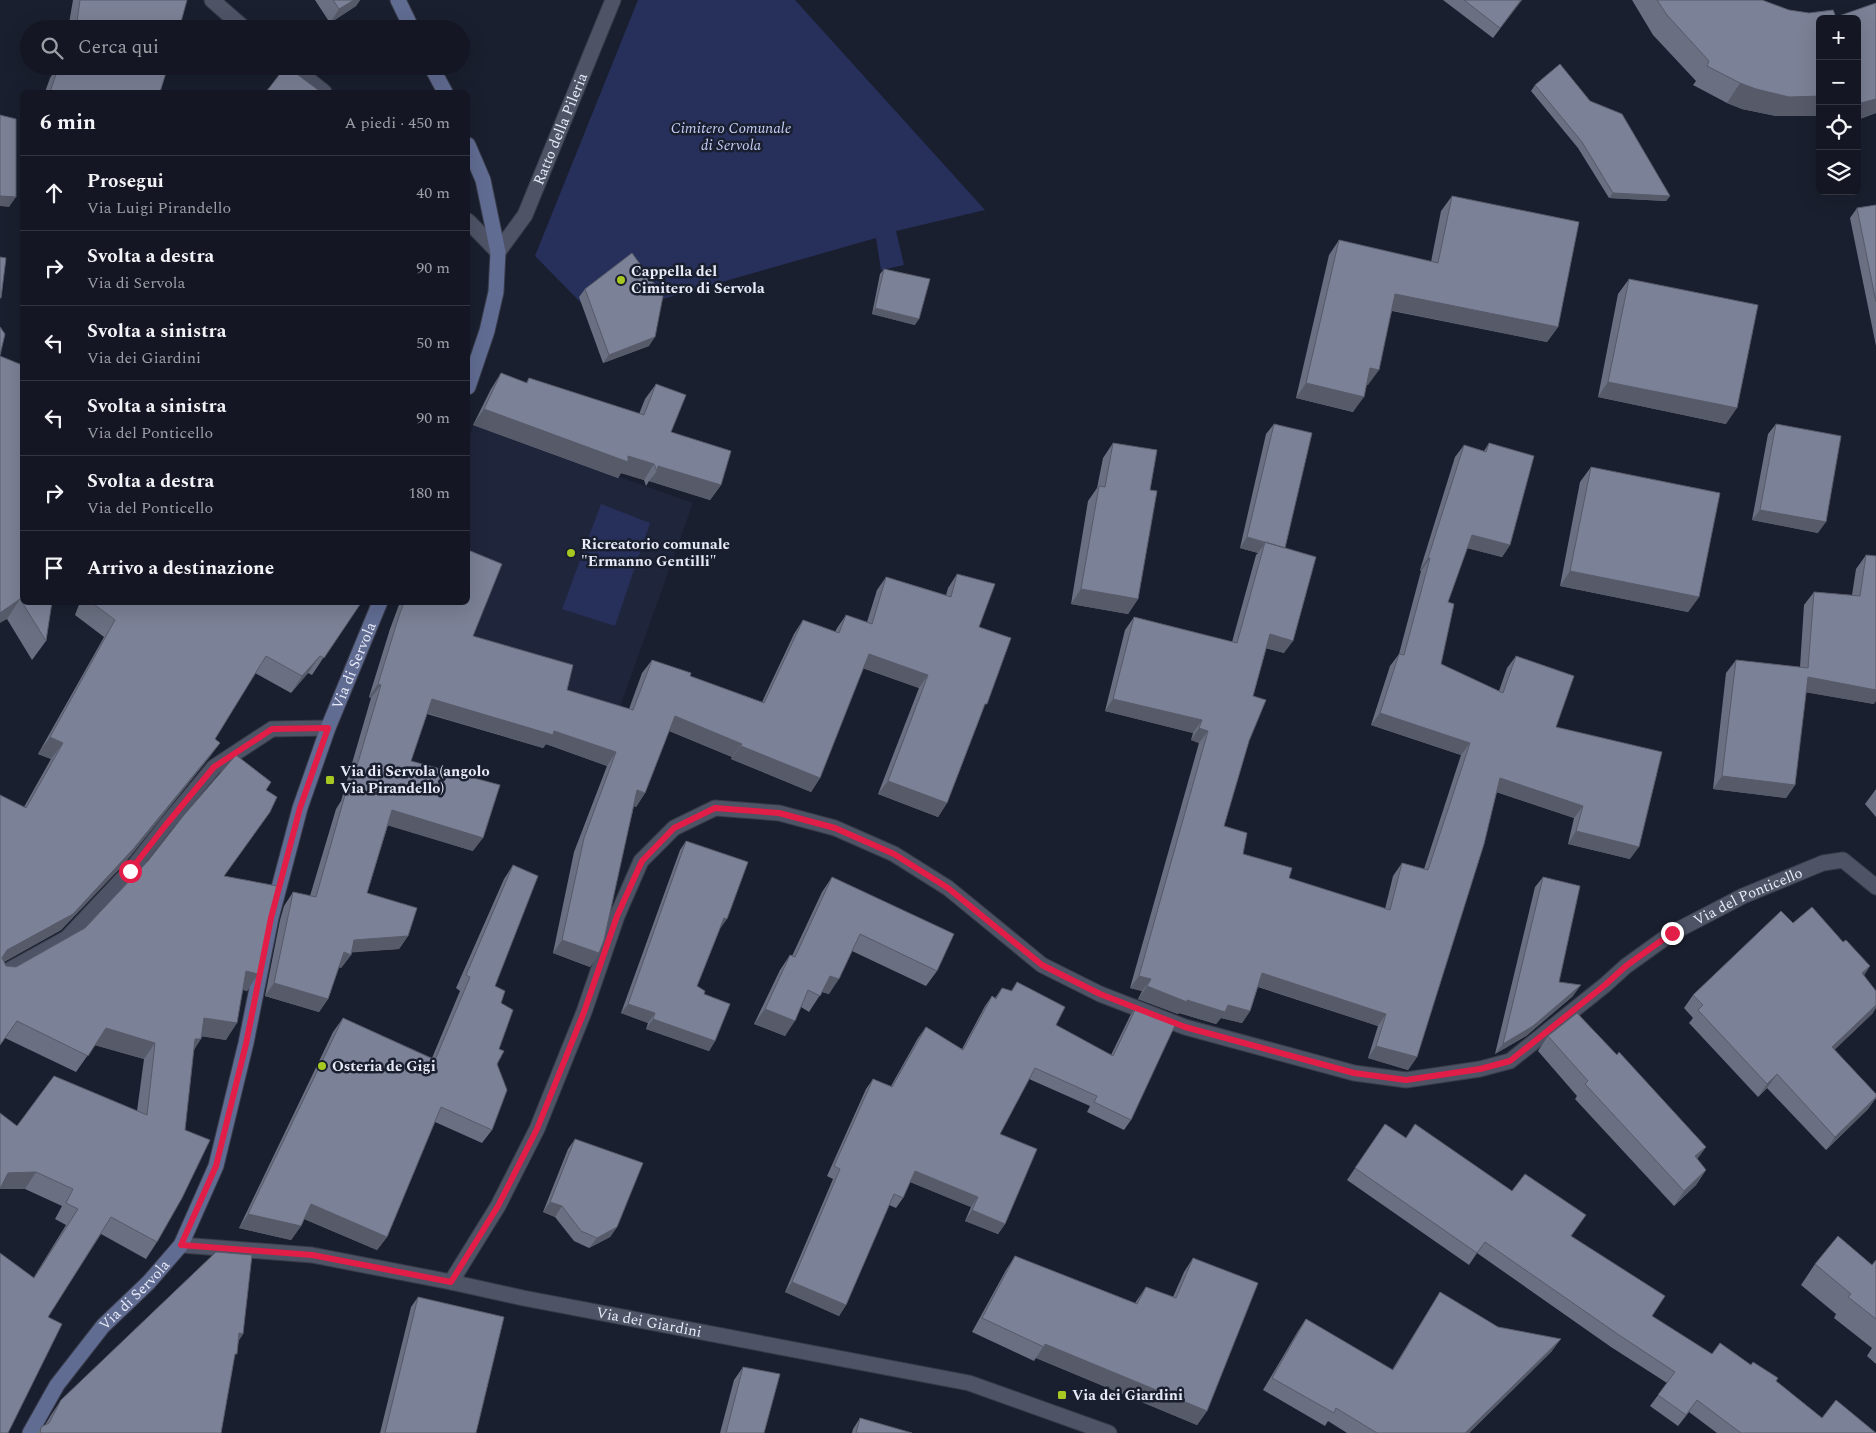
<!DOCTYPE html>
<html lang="it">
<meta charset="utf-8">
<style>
:root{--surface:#141723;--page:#212430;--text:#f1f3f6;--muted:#9d9fa6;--line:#333641}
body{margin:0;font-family:Spectral,serif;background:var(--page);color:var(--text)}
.controls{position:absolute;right:15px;top:15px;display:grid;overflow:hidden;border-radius:8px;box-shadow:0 5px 20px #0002}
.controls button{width:45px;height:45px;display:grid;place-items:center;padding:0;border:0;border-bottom:1px solid var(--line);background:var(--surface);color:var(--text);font:25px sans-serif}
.stop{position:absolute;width:15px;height:15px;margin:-11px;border:4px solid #e11d48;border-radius:50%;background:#fff}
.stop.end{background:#e11d48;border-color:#fff;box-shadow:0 1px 5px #0008}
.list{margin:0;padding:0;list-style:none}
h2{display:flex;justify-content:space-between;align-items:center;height:65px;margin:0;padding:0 20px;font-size:21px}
h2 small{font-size:16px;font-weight:400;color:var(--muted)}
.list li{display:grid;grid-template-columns:32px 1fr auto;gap:15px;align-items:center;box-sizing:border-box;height:75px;padding:0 20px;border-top:1px solid var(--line)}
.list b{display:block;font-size:19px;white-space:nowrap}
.list p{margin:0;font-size:16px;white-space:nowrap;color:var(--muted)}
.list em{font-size:16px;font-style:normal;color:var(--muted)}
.icon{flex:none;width:28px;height:28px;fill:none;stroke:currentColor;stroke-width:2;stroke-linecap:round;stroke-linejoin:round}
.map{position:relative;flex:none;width:1876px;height:1433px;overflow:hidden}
.search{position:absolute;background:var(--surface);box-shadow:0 5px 20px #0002;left:20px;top:20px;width:450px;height:55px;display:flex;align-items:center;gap:12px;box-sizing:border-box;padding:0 18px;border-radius:28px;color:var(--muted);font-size:19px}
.panel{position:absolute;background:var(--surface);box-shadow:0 5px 20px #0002;left:20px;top:90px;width:450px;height:515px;border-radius:8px}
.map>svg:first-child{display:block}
</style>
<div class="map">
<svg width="1876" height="1433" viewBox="0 0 1876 1433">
<rect width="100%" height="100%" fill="#1a1f2f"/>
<path fill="#1f253b" d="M473,425L693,503L601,760L369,697L390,629L401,603L468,602V442Z"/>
<path fill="#26305b" d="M638,0H795L985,210L896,231L904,265L881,270L876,238L596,318L535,256Z
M601,504L650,523L615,626L562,609Z"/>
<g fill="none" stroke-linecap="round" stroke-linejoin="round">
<g stroke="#373a48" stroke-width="17">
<g id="street">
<path d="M212,0L245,29"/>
<path d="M291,66L324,92"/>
<path id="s1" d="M468,221L498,252L525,215L613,0"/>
<path d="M0,975L67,938L130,871L165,826L214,767L272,729L328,728"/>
<path id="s2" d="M181,1245L312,1255L451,1282L523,1298L969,1383L1109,1433"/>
<path id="s3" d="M451,1282L498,1206L537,1129L584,1012L617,916L641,861L674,828L715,808L779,813L835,828L894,854L948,888L1042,965L1100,994L1185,1027L1354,1073L1406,1080L1480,1069L1510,1061L1605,985L1626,966L1672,933L1743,896L1823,863L1843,860L1876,887"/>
</g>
</g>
<g stroke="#373a48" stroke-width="17">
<g id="secondary">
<path d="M398,0L412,29"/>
<path d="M431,66L445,92"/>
<path d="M468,145L483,180L498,252L496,292L487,331L468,387"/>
<path id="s4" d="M30,1433L57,1385L103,1326L149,1282L181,1245L216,1166L246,1043L271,918L300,808L328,728L380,602"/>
</g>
</g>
<use href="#street" stroke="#4e5466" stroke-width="15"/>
<use href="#secondary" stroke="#616c93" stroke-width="15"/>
</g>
<path fill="#6a6f81" d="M73,0H187L179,29H68Z
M315,0H360L356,6L330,23Z
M1443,0H1522L1493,38Z
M1632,0H1762L1789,10L1836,17L1876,3V113L1857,120V19H1820V111L1816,116H1776L1742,109L1727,103L1693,85L1696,81L1653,35Z
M58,66H168L160,92H45L50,78Z
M1535,85L1670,196L1666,201L1609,198L1578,148L1531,91Z
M1452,196L1558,327L1547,342L1392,311L1368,385H1366L1353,412L1296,398L1329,255L1339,240L1431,262L1441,211Z
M1876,205V346L1850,218L1857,208Z
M884,269L915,325L872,314L880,274Z
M1629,279L1726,424L1598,397L1618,294Z
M585,289L649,346L603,363L579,297Z
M0,356L46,641L32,660L7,619Z
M501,373L526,383L529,378L639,414L645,399L656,384L671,432L721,485L710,500L649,481L646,486L644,480L621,473L618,478L473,425L491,389Z
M1274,424L1285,548L1284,653L1266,648L1253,696L1249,741L1224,826L1243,854L1289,878L1385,909L1393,876L1402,863L1424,869L1461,755L1371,725L1390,666L1399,654L1421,571L1420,570L1455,457L1464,445L1484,451L1489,443L1510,545L1502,557L1467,548L1448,602L1441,664L1499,691L1507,668L1516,656L1630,859L1568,844L1574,818L1496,792L1417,1057L1408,1070L1368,1058L1378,1026L1258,987L1250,1011L1242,1023L1221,1018L1216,1024L1179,1013L1178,1014L1138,999L1142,991L1130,988L1199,743L1191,740L1193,733L1105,711L1125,630L1134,617L1232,642L1256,555L1258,553L1240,548L1266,434Z
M1776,424L1818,533L1752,520L1768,434Z
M1113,443L1150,490L1138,599L1128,614L1071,604L1088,501L1097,488L1103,458Z
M1591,467L1699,597L1688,612L1560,586L1580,482Z
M1866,555L1874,704L1806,692L1795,785L1786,798L1713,789L1726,673L1736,660L1800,667L1804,605L1814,592L1852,595L1856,569Z
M957,574L979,627L983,710L947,803L938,817L878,794L919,688L863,668L820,778L811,792L731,759L732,757L669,731L645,793L636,807L634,806L599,953L590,967L553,953L574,852L607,766L546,744L543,748L427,714L411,761L473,851L388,825L367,893L408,936L399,949L351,952V955L341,968L339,967L328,999L319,1012L265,996L280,920L284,906L293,892L310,896L336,809L341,801L371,698L369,697L390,629L400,602H468L473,636L567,690L629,709L642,673L652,660L690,676L762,702L794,634L803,620L835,632L837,628L846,615L867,622L877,590L886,577L946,595L948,588Z
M80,602H360L312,675L308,673L291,693L255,673L215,739L220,743L208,759L123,865L61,930L4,962L6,966L16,967L85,928L266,790L270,812L224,876L258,974L247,991L243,990L226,1040L202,1036L194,1050L157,1242L146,1259L101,1234L48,1317L34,1277L66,1225L55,1219L62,1206L25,1189L17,1126L137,1111L144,1059L95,1045L76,1072L5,1038L0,795L24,807L51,759L38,754L104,637L75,615Z
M1876,789V817L1865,804Z
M686,841L720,929L697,986L704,994L715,1041L709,1051L646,1029L648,1023L621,1013L680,850Z
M513,865L495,986L501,1003L499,1049L492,1130L482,1143L435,1122L387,1237L377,1250L304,1219L301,1226L291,1240L239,1228L333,1032L343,1018L432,1058L460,991L456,988L504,879Z
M832,877L937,971L926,986L852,951L829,994L822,992L809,1012L801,1007L785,1036L754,1024L780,970L790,955L792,956L822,892Z
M1543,877L1559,982L1573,996L1526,1036L1495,1054L1535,887Z
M1843,942L1870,966L1864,975L1873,1013L1834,1050L1876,1094V1098L1868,1109L1826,1150L1767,1088L1758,1097L1689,1023L1693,1018L1684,1008L1693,995Z
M1017,982L1056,1025L1111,1055L1130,1016L1137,1006L1131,1120L1124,1130L1087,1112L1090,1106L1029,1079L1000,1134L1005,1224L998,1234L965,1221L971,1207L910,1182L903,1198L896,1208L889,1205L846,1305L839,1316L785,1292L833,1179L827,1176L866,1089L873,1079L891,1086L918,1038L926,1027L962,1049L985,1006L992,996L995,998L1002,988L1011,991Z
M1548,1036L1706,1147L1697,1159L1706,1170L1696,1185L1674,1206L1575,1099L1577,1096L1538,1051Z
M1385,1124L1405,1138L1571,1236L1652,1316L1712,1354L1776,1381L1822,1418L1876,1433H1717L1689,1412L1678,1426L1650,1406L1667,1383L1611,1347L1477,1253L1469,1265L1347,1180Z
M575,1139L617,1227L610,1237L589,1248L574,1241L555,1217L543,1212L568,1149Z
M1015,1256L1135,1303L1146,1287L1173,1297L1184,1272L1193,1258L1207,1411L1197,1425L1036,1358L1034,1361L972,1332L1006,1270Z
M1876,1260V1364L1867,1356L1872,1348L1834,1318L1836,1314L1801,1285L1815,1264L1872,1265Z
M1440,1292L1498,1327L1552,1351L1469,1433H1347L1328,1421L1325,1426L1263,1390L1298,1331L1306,1319L1392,1370Z
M418,1297L476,1433H380L411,1307Z
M243,1334L239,1340L234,1359L221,1433H37L41,1427L45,1425L51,1415L61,1400Z
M743,1367L764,1433H720L734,1380Z
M860,1418L912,1433H852L853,1429Z"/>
<path fill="#565a69" d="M354,0H360L356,6L330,23L339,9Z
M1740,83L1820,96V111L1816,116H1776L1742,109L1727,103Z
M1876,99V113L1857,120V104Z
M1613,193L1670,196L1666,201L1609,198Z
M0,196L16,197L9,207L0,206Z
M1395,294L1558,327L1547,342L1385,309Z
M875,308L919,319L915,325L872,314Z
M655,337L649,346L603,363L609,355Z
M1370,368L1379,370L1368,385L1359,383Z
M1608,382L1737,408L1726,424L1598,397Z
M1306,383L1364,397L1353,412L1296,398Z
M484,409L654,464L644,480L621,473L618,478L473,425Z
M658,466L721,485L710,500L649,481L657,471Z
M1760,510L1826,522L1818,533L1752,520Z
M1472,535L1510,545L1502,557L1463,547Z
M1247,537L1265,543L1258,553L1240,548Z
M1428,558H1430L1421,571L1420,570Z
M1570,571L1699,597L1688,612L1560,586Z
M1081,589L1138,599L1128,614L1071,604Z
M20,599L7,619L0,623V613Z
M1270,634L1293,641L1284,653L1261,647Z
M869,654L928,675L919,688L859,667Z
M320,656L308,673L291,693L302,676Z
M1808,677L1876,690V701L1874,704L1798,691Z
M378,684L381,685L371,698L369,697Z
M432,699L554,731L616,752L607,766L546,744L543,748L423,712Z
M1113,699L1202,720L1193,733L1105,711Z
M1380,713L1470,743L1461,755L1371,725Z
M675,716L742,744L732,757L665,729Z
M1199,728L1208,731L1199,743L1191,740Z
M50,737L63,743L51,759L38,754Z
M220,743L208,759L123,865L61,930L0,964V960L7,950Z
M741,746L820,778L811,792L731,759Z
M1722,776L1795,785L1786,798L1713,789Z
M1500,778L1583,806L1574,818L1491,790Z
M888,781L947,803L938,817L878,794Z
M637,790L645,793L636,807L628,803Z
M392,810L483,838L473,851L383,824Z
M1576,831L1639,847L1630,859L1568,844Z
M724,918L727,919L720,929Z
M408,936L399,949L345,953L351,955L341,968L335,966L354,940Z
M562,940L599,953L590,967L553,953Z
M1870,966L1861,980L1862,973Z
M246,971L258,974L247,991L235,987Z
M1262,973L1386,1014L1378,1026L1253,985Z
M830,976L839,979L829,994L820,991Z
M1139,976L1151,979L1142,991L1130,988Z
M274,983L328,999L319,1012L265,996Z
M1581,985L1573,996L1526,1036L1495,1054L1503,1044Z
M1147,986L1187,1000L1228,1005L1250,1011L1242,1023L1221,1018L1216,1024L1179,1013L1178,1014L1138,999Z
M628,1004L655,1013L648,1023L621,1013Z
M1876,1005V1008L1873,1013L1823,1061L1832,1047Z
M765,1009L795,1021L785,1036L754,1024Z
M204,1018L237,1023L226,1040L192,1035Z
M653,1019L715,1041L709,1051L646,1029Z
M106,1028L155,1043L144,1059L94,1045Z
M195,1039H201L190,1056Z
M1376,1046L1417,1057L1408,1070L1368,1058Z
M1777,1074L1767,1088L1758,1097L1767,1084Z
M1876,1097L1868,1109L1826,1150L1835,1137Z
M1706,1147L1695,1162V1156Z
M1706,1170L1696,1185L1674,1206L1684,1191Z
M915,1171L978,1197L971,1207L908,1181Z
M36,1172L25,1189H0L8,1173Z
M550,1202L562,1206L555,1217L543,1212Z
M311,1204L387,1237L377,1250L302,1218Z
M972,1210L1005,1224L998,1234L965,1221Z
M248,1214L301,1226L291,1240L239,1228Z
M617,1227L610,1237L589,1248L597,1238Z
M792,1282L846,1305L839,1316L785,1292Z
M239,1333L243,1334L233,1349Z
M1561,1339L1552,1351L1469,1433H1465Z
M1045,1344L1207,1411L1197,1425L1036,1358Z
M1697,1400L1689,1412L1678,1426L1686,1415Z"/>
<path fill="#7b8196" stroke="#565a69" d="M80,0H187L179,29H76Z
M333,0H354L339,9Z
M1464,0H1521L1500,28Z
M1657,0H1762L1789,10L1809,13L1833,10L1836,17L1876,3V99L1857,104V19H1820V96L1789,97L1756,89L1740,83L1707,66L1709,61L1667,15Z
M1560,64L1590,101L1622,114L1670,196L1613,193L1582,142L1535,85Z
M59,66H65L69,68V66H168L160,92H50Z
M286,66L321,92H266Z
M0,115L16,119V197L0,196Z
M1452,196L1579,222L1558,327L1395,294L1379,370L1370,368L1364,397L1306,383L1339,240L1438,263Z
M1876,205V302L1857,208Z
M632,253L663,296L655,337L609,355L585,289Z
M0,257L6,258L1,298H0Z
M884,269L930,279L919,319L875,308Z
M1629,279L1758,305L1737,408L1608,382Z
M0,327L5,334L0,355Z
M0,356L22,365V602H52L46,641L20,599L0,613Z
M501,373L527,383L529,378L644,415L656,384L686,395L671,432L731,451L721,485L658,466L657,471L654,464L628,456V462L484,409Z
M1274,424L1312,433L1285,548L1247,537Z
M1776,424L1841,436L1826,522L1760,510Z
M1113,443L1157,450L1150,490L1157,491L1138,599L1081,589L1099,486L1105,487Z
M1489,443L1534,456L1510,545L1472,535L1448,602L1454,604L1441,664L1503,693L1516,656L1574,676L1556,727L1662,752L1639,847L1576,831L1583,806L1500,778L1484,844L1417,1057L1376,1046L1386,1014L1262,973L1250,1011L1228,1005L1225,1012L1187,1000V1002L1147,986L1151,979L1139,976L1208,731L1199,728L1202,720L1113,699L1134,617L1237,643L1265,542L1316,557L1293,641L1270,634L1253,696L1266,700L1249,741L1224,826L1247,833L1243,854L1292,868L1289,878L1390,910L1402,863L1428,870L1470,743L1380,713L1399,654L1404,655L1430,558H1428L1464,445L1486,452Z
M1591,467L1720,493L1699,597L1570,571Z
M468,550L502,564L473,636L573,665L567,690L633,710L652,660L691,673L690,676L764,703L803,620L839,633L846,615L872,624L886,577L951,597L957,574L995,584L979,627L1011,638L987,704H985L947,803L888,781L928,675L869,654L820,778L741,746L742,744L675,716L645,793L637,790L604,940L599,953L562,940L584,838L616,752L554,731L553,735L432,699L411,761L500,785L483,838L392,810L367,893L417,908L408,936L354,940L351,955L344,952L328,999L274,983L290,907L293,892L316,897L345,795L348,796L381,685L378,684L399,616L404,602H468Z
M1866,555L1876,556V690L1808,677L1795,785L1722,776L1736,660L1808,668L1814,592L1860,596Z
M91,602L361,603L324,658L320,656L302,676L266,656L215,739L220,743L134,848L73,914L7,950L2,958L6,966L16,967L85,928L148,861L184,815L236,755L271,782L266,790L277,797L270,812L224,876L277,886L258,974L246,971L237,1023L204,1018L201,1039H195L185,1130L210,1140L182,1198L157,1242L111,1217L48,1317L62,1324L8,1433H0V1253L34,1278L78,1209L66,1203L73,1189L36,1172L8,1173L0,1189V1113L17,1126L54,1076L147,1115L155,1043L106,1028L88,1056L17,1021L0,1045V795L26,808L63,743L50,737L115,620Z
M686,841L748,862L727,919L724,918L697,986L705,991L704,994L730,1004L715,1041L653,1019L655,1013L628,1004Z
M513,865L538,876L495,986L505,991L501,1003L513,1010L499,1049L504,1051L497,1064L507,1090L492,1130L441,1107L387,1237L311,1204L301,1226L248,1214L343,1018L435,1060L470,977L466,975Z
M832,877L954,934L937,971L860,934L839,979L830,976L820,996L808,990L795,1021L765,1009L790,955L795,957Z
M1543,877L1580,886L1559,982L1581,985L1533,1026L1503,1044Z
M1812,907L1843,942L1846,940L1870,966L1862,973L1876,991V1005L1832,1047L1876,1094V1097L1835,1137L1777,1074L1767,1084L1698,1010L1703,1005L1693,995L1781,911L1793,923Z
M1017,982L1065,1007L1056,1025L1113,1056L1137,1006L1177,1021L1131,1120L1094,1102L1097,1096L1035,1068L1000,1134L1037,1149L1005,1224L972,1210L978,1197L915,1171L903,1198L894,1194L846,1305L792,1282L840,1169L834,1166L873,1079L892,1087L926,1027L963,1050L992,996L996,999L1002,988L1012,991Z
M1577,1013L1617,1055L1619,1052L1706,1147L1695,1156L1706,1170L1684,1191L1585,1084L1588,1081L1548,1036Z
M1385,1124L1406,1138L1415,1124L1512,1191L1525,1174L1586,1215L1571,1236L1665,1296L1652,1316L1712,1354L1720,1343L1751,1365L1753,1362L1778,1378L1776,1381L1822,1418L1836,1400L1876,1433H1741L1697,1400L1686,1415L1658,1395L1675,1372L1619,1335L1485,1242L1477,1253L1355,1168Z
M575,1139L643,1163L617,1227L597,1238L581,1231L562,1206L550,1202Z
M1838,1236L1872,1265L1876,1260V1319L1848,1297L1851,1294L1815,1264Z
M216,1252L252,1255L243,1334L239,1333L237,1354H235L221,1433H40L41,1427L49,1423L61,1400Z
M1015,1256L1137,1304L1146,1287L1176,1298L1193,1258L1258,1283L1207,1411L1045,1344L1044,1347L982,1318Z
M1440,1292L1498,1327L1561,1339L1465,1433H1377L1336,1408L1334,1413L1272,1378L1306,1319L1393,1370Z
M418,1297L504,1317L476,1433H385Z
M743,1367L780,1374L764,1433H726Z
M860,1418L912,1433H856Z"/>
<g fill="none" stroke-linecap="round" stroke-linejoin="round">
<path stroke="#e11d48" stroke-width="6" d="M130,871L165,826L214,767L272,729L328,728L300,808L271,918L246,1044L216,1166L181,1245L312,1255L451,1282L498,1206L537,1129L584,1012L617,916L642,861L674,828L715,808L779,813L835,828L894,854L948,888L1042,965L1100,994L1185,1027L1354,1073L1406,1080L1480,1069L1510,1061L1605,985L1626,966L1672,933"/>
</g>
<g fill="#a6c821" stroke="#1a1f2f" stroke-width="2">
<circle cx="621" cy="280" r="5"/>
<circle cx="571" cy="553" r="5"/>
<rect x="325" y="775" width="10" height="10" rx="2.5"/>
<circle cx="322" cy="1066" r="5"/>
<rect x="1057" y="1390" width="10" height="10" rx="2.5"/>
</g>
<g text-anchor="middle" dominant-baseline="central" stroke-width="5" stroke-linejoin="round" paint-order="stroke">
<g font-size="15" fill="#e8ebf7" stroke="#1a1f2f">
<text stroke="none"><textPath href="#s1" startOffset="182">Ratto della Pileria</textPath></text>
<text stroke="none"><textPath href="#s4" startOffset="849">Via di Servola</textPath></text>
<text stroke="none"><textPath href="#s3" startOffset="1708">Via del Ponticello</textPath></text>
<text stroke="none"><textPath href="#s4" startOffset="174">Via di Servola</textPath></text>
<text stroke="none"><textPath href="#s2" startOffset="475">Via dei Giardini</textPath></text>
</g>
<g font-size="15" font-style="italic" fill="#c3cff6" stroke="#1a1f2f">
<text x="731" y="128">Cimitero Comunale<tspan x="731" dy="17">di Servola</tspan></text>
</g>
<g font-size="15" font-weight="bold" fill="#e8ebf7" stroke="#1a1f2f" text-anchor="start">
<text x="631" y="271">Cappella del<tspan x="631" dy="17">Cimitero di Servola</tspan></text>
<text x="581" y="544">Ricreatorio comunale<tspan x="581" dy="17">"Ermanno Gentilli"</tspan></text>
<text x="340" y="771">Via di Servola (angolo<tspan x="340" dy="17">Via Pirandello)</tspan></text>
<text x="332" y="1066">Osteria de Gigi</text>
<text x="1072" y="1395">Via dei Giardini</text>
</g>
</g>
</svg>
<div class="controls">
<button>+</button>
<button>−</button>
<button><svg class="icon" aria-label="locate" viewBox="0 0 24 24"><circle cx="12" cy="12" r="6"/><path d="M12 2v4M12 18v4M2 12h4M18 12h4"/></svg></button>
<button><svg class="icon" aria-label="layers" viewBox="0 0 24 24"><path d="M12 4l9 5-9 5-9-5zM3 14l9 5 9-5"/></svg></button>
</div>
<div class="stop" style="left:130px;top:871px"></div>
<div class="stop end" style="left:1672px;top:933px"></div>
<div class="search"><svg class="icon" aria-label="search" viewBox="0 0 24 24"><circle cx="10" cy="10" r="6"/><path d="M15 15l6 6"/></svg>Cerca qui</div>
<section class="panel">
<h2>6 min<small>A piedi · 450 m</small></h2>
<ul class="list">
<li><svg class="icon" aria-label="ahead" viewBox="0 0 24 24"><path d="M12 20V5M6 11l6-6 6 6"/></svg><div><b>Prosegui</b><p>Via Luigi Pirandello</p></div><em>40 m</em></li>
<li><svg class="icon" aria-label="right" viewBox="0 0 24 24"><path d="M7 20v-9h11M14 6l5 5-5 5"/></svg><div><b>Svolta a destra</b><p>Via di Servola</p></div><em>90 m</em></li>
<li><svg class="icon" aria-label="left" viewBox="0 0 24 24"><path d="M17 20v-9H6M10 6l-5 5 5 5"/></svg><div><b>Svolta a sinistra</b><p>Via dei Giardini</p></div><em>50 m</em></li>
<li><svg class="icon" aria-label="left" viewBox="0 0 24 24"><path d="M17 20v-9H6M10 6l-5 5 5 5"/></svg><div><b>Svolta a sinistra</b><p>Via del Ponticello</p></div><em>90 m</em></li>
<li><svg class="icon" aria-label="right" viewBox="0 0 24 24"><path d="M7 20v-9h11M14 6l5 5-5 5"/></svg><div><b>Svolta a destra</b><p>Via del Ponticello</p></div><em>180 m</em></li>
<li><svg class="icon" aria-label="arrive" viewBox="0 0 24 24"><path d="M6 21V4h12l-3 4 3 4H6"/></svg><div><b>Arrivo a destinazione</b></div></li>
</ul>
</section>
</div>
